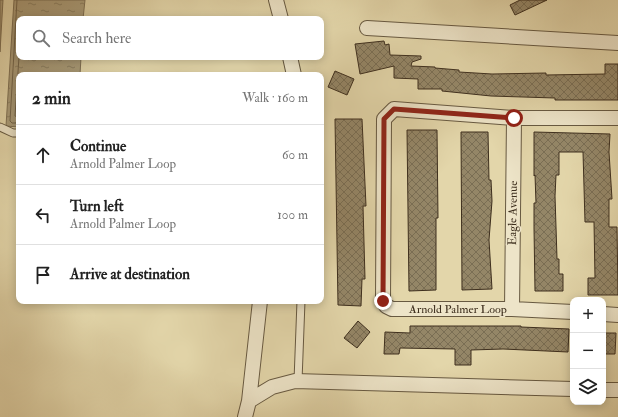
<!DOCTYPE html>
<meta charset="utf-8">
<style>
:root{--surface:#fff;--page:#f2f2f2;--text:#222;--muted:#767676;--line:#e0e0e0}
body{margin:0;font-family:"IM FELL Double Pica",serif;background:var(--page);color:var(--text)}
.controls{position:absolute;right:12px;bottom:12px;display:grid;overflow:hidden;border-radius:8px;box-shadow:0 2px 10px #0003}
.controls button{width:36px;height:36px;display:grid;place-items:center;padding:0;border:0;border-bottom:1px solid var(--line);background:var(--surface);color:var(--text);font:20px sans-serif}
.stop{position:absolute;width:12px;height:12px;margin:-9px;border:3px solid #8f2418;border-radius:50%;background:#fff}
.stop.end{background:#8f2418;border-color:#fff;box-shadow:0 1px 4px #0008}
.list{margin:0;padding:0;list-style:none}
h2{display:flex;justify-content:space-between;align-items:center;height:52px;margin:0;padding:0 16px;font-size:17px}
h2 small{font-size:13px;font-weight:400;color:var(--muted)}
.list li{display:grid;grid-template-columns:26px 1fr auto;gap:12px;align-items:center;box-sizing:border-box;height:60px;padding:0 16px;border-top:1px solid var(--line)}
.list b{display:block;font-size:15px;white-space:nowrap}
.list p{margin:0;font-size:13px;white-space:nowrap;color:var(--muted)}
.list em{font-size:13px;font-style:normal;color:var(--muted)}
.icon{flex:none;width:22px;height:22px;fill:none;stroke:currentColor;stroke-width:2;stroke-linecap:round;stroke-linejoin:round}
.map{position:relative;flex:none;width:618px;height:417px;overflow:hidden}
.search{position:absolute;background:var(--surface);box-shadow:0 2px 10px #0003;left:16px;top:16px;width:308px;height:44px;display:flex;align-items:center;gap:10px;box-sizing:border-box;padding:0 14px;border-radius:8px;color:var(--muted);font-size:15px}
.panel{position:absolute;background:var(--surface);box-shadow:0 2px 10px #0003;left:16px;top:72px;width:308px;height:232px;border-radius:8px}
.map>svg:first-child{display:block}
</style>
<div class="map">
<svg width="618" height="417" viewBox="0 0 618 417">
<defs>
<pattern id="water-ripples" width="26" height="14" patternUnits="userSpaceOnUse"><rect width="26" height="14" fill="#ab9d7a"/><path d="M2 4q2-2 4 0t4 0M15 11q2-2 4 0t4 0" fill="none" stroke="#8d8063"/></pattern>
<pattern id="building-cross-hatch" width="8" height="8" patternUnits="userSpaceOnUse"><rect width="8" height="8" fill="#948667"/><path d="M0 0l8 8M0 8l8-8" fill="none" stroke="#7a6e54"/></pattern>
</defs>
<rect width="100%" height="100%" fill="#e3d6aa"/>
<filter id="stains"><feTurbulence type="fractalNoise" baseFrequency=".005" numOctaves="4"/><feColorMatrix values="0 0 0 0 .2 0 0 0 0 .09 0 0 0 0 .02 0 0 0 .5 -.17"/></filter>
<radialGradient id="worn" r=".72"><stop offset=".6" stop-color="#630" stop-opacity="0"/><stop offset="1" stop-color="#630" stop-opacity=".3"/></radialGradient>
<path fill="url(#water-ripples)" stroke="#7f7155" d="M0,0H3L0,52Z
M14,0H85L83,19H19V57H81L80,75H19V127L6,126Z"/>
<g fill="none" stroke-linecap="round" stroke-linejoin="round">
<path stroke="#74664c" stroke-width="1" d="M17,0L10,121L12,123H19
M19,118L15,116L19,57"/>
</g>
<path fill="url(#building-cross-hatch)" stroke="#3e2f1e" d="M520,0H547L515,15L510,5Z
M384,41L385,45L389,44L390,55L421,56V59L412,62L411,66L435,67V68L459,70V72L492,74L546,73V75L605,74V64H618V100H555V98L491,96L442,91V89H418V79L394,78V66L360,74L355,44Z
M335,71L354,79L347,95L328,87Z
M335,119H362L366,206H363L365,279H362L361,306L338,305Z
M407,130H437L438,218H436V290L409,291Z
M461,132H488L489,180H491L492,201L489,240L492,289L462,290Z
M534,132L610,134L609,152L612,199H609V227H617L618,295H588V278H595L594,222H585L583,152H559V175H556L555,196L556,227L557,259H559V274H563V291H535L534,228V203H536L535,175L534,176Z
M358,321L370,332L357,348L344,338Z
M410,326H521V327L569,329L568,352L503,349L471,350V365H455V349L400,348L399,354H384L385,332L410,333Z
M603,333H616L615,354H603Z"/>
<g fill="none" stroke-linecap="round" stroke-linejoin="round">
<g stroke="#675941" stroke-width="9">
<path id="service" d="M0,127L13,133H19
M298,381L301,301"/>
</g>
<g stroke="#675941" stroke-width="16">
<path id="minor" d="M276,0L281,19
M367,28L618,43
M290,57L294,75
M512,309L514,118
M573,312L512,309H392L386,306L383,301L384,119L394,109L514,118H618
M603,314L618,315
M603,390H618
M249,401L272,387L295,381L573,389
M245,417L249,401L260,301"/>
</g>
<use href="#service" stroke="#ede4c8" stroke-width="7"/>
<use href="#minor" stroke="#ede4c8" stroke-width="14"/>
</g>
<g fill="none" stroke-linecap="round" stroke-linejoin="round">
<path stroke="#8f2418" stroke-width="5" d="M383,301L384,119L394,109L514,118"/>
</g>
<g text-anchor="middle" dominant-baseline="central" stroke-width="3" stroke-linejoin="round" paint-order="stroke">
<g font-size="12" fill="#3e2f1e" stroke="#ede4c8">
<text transform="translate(513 213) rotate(-89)">Eagle Avenue</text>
<text x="458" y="309">Arnold Palmer Loop</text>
</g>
</g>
<rect width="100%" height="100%" filter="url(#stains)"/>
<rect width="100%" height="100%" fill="url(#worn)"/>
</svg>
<div class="controls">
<button>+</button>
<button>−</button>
<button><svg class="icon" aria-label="layers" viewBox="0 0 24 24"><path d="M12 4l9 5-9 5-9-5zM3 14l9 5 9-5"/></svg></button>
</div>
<div class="stop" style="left:514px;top:118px"></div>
<div class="stop end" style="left:383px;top:301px"></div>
<div class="search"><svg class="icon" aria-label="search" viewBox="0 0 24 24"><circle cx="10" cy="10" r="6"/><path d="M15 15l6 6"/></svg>Search here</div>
<section class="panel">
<h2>2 min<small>Walk · 160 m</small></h2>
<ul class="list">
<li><svg class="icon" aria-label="ahead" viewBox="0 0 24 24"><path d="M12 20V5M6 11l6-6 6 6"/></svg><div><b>Continue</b><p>Arnold Palmer Loop</p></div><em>60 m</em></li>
<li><svg class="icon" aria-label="left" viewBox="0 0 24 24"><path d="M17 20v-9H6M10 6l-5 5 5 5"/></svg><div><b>Turn left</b><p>Arnold Palmer Loop</p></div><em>100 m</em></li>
<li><svg class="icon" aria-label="arrive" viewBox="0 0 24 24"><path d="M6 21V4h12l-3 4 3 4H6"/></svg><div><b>Arrive at destination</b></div></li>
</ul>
</section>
</div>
